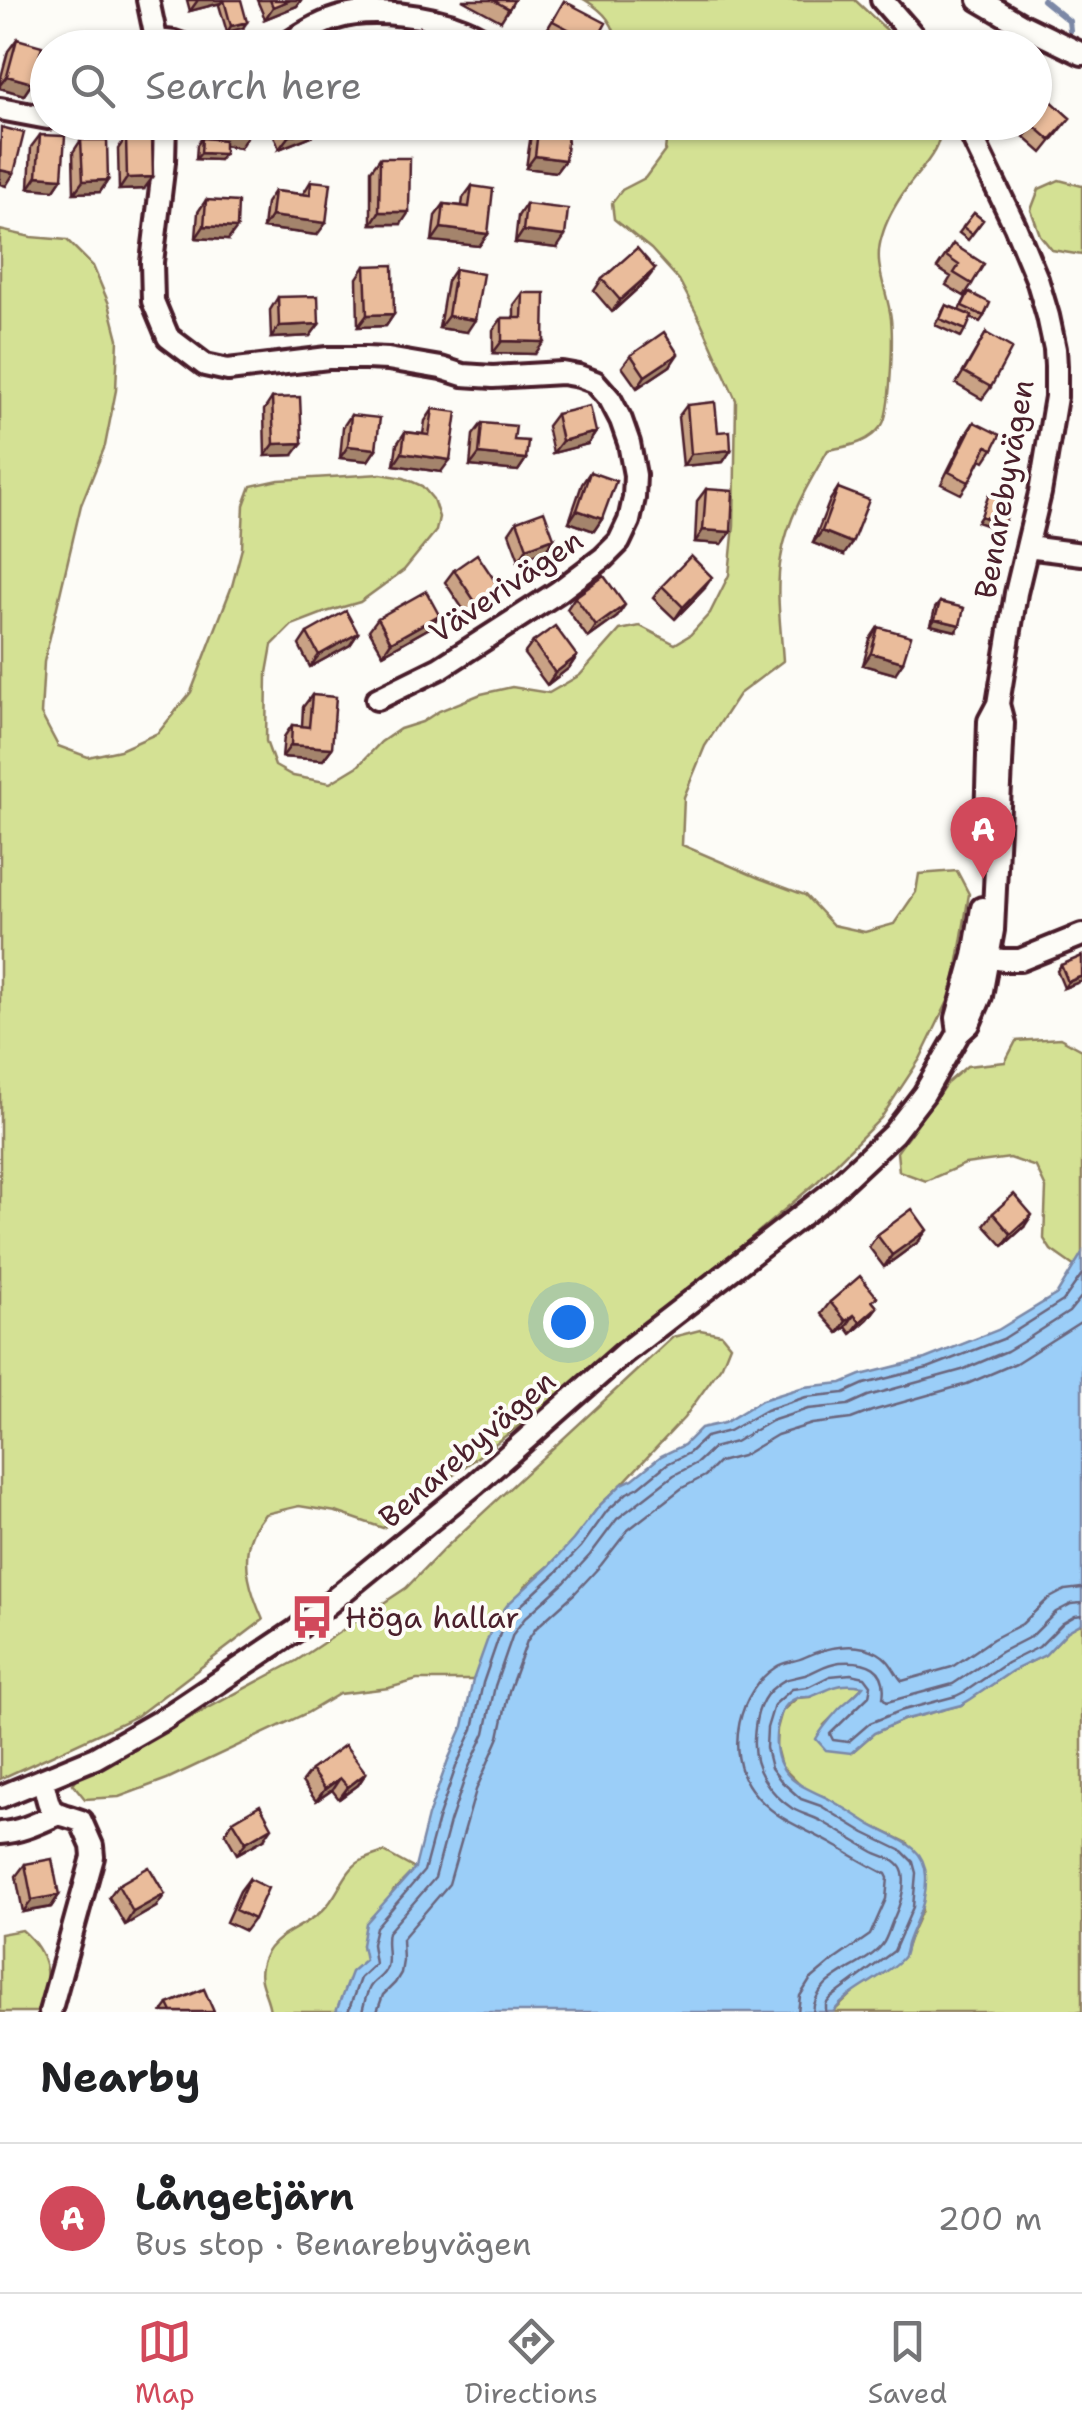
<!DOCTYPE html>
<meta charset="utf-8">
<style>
:root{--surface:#fff;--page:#f6f6f6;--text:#202124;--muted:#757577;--line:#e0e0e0;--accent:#d1495b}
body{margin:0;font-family:"Shantell Sans",sans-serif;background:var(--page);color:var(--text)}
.you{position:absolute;left:568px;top:1322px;width:35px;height:35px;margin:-25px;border:8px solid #fff;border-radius:50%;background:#1a73e8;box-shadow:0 0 0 15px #1a73e833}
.badge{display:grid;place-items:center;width:65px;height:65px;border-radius:50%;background:var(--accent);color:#fff;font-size:32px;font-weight:700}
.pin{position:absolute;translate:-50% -82px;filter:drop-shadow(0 2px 5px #0008)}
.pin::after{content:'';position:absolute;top:52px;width:35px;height:30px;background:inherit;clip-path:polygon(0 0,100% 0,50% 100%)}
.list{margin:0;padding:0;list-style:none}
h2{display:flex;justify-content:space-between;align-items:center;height:130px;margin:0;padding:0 40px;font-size:42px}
h2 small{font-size:32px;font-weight:400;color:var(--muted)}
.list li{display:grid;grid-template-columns:65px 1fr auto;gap:30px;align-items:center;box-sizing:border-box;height:150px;padding:0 40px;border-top:2px solid var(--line)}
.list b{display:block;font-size:38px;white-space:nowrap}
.list p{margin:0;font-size:32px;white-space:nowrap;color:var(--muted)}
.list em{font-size:32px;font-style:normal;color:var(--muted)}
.icon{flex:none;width:55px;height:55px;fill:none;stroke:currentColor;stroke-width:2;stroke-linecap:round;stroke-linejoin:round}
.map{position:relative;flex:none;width:1082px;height:2012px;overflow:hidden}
.search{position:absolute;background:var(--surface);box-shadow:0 2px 8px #0004;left:30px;right:30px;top:30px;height:110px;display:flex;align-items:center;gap:25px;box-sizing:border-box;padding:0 35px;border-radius:55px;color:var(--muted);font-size:38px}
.sheet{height:280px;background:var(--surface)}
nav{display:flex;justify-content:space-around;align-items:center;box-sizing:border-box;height:140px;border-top:2px solid var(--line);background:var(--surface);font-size:28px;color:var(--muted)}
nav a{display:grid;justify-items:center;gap:5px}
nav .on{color:var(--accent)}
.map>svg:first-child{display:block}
</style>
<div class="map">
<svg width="1082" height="2012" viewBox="0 0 1082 2012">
<rect width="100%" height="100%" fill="#fdfcf7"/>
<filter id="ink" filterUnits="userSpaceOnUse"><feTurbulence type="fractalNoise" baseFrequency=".01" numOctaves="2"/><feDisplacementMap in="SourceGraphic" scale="20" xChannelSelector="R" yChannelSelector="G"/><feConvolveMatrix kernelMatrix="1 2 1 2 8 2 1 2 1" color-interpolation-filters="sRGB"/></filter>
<g filter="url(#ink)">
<path fill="#d4e194" stroke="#8f8060" stroke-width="2.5" d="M585,0H855L889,32L900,47H618C615,24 605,12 585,0Z
M668,123H940C944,149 920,169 906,189C897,202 886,221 882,236C872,265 888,291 891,319C893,338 891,412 882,425C868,444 849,446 828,450C808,484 787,519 781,558C775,591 781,628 783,661L739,694L705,746L684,797L682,845L759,878L805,895L833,925L865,932L894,924L916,892L919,874L957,871L969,894L953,991L920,1059L881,1118L817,1182L723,1262L516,1428L383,1528L336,1512L299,1506L265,1514C261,1520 255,1527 252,1534C240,1562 252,1595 263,1620L137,1716L0,1779V230L31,237L67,240L93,266L109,304L118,339L116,390L105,446L81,505L44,662L41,714L58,746L88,757L120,750L158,733L191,692L232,586L242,548L244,505L251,486L279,480L381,474L404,478L422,486L433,499L439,517L436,531L404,570L360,602L326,612L292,625L272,645L267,673L266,741L275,766L293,776L330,783L358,766L381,742L400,729L422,722L439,711L481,694L512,687L549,693L580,675L620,630L640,626L675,644L690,635L710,613L729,575L734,525L736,400L701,322L679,280L651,249L614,219L612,203L622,190L645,178L665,151Z
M1059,180L1082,186V255L1052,250L1040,235L1031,210L1039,189Z
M1060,1038L1082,1050V1253L1075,1267L1051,1250L1044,1239L1046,1188L1036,1167L1010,1158L965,1164L926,1181L899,1171L897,1152L946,1084L967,1066L1005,1062L1016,1041Z
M700,1330L721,1334L730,1345L722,1365L684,1418L622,1484L600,1505L574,1540L549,1566L525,1586L473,1680H417L389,1688L339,1694L307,1713L167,1779L119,1797L85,1799L73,1784L82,1771L115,1758L296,1661L406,1588L445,1548L673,1337Z
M1082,1623V2012H833L857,1989L881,1975L903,1957L909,1939L922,1910L908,1843L869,1824L825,1797L805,1790L781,1766L776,1747L777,1729L782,1711L797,1698L810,1697L831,1686L851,1684L864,1686L824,1725L851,1753L874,1733L903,1720L961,1705L1012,1671L1045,1655L1068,1631Z
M384,1852L415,1869L394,1890L362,1945L366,1960L336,2012H270C269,1996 257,1983 261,1967C267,1934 303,1930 323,1910C338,1897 344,1870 361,1861C368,1857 376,1855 384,1852Z
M22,1930C51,1955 50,1977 41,2012H0V1934Z"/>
<path fill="#9bcef8" stroke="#7b88a6" stroke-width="2.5" d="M1082,1253V1623L1068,1631L1045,1655L1012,1671L971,1699L961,1705L903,1720L874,1733L851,1753L826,1750L816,1739C822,1728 830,1719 838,1710C846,1701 856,1696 863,1686C837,1682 834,1688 812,1696C808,1698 802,1696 797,1698C775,1706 771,1746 781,1765C791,1785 812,1790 829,1799C843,1807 856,1815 868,1823C891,1838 925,1842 926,1876C927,1905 917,1916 908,1941C906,1946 906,1951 904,1956C900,1963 887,1971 881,1975C864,1987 846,1995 833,2012H336L351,1972L365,1960L362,1945L366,1923L415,1868L428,1816L448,1760L463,1726L473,1680L493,1624L508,1604L549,1566L573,1540L600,1505L622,1484L633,1479L661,1456L684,1445L701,1428L724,1423L762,1400L804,1387L842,1383L861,1375L925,1359L998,1330L1057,1294Z"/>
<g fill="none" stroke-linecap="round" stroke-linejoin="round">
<path stroke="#6a657d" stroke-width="2.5" d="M348,2012L360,1978L375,1964L372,1944L376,1927L424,1871L438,1819L457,1764L473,1729L483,1683L502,1628L516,1610L556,1573L581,1547L607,1511L627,1493L639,1487L667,1464L689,1453L706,1437L729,1431L766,1410L806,1397L844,1393L864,1384L928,1368L1003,1339L1063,1301L1082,1274
M362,2012C364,2005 366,1994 370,1987C375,1979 384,1977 387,1967C390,1956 385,1944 388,1932L435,1878L450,1822L468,1769L485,1733L495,1686L513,1634L525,1618L565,1582L590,1555L617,1519L674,1475L697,1463L713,1448L735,1442L771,1421L808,1409L848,1405L868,1396L962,1370L1007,1351L1024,1341L1069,1312L1082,1296
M377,2012L383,1995L395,1983L401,1973L403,1961L402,1939L449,1884L476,1790L499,1737L509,1691L527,1641L536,1628L575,1593L601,1565L628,1530L682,1488L705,1476L719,1462L742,1456L777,1435L812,1424L851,1419L872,1411L967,1384L1016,1363L1082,1321
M798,2012L800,1996L810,1980L834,1960L870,1935L886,1899L888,1878L886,1874C867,1865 850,1854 832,1844C801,1826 774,1820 751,1789C724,1752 739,1690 776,1667C785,1661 795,1662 805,1657C826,1647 856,1641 878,1653C891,1660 894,1672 902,1681L952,1667L993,1639L1022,1624L1048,1599L1065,1590L1082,1588
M813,2012C815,1975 862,1970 882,1945C887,1939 890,1926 894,1918C900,1905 906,1888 903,1873C900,1860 884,1857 874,1852C856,1842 839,1831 821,1821C812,1816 802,1814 793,1809C769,1793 752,1768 754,1739C755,1721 758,1703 771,1690C787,1676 787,1680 805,1675C819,1670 824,1664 840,1662C867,1660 888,1667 883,1698L887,1702L953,1684L1001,1652L1032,1636L1056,1612L1071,1604L1082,1603
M826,2012V2004L831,1998L894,1951L913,1907L916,1873L913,1862L902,1851L865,1833L821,1806L801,1799L782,1782L771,1768L766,1748L767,1728L774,1705L792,1689L808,1687L830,1676L851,1674L865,1677L871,1685L869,1696L830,1734L833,1740L848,1742L870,1723L900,1711L956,1696L966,1691L1007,1663L1039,1647L1063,1623L1075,1616L1082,1615"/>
<path stroke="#7b88a6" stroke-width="6" d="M1043,0L1069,21L1070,30"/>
<g stroke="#4a1f2b" stroke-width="28">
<path id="minor" d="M148,0L158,48
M882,0L924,48
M979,0L1020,24L1082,54
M157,40L174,42L191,48
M281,48C299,36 317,24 337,18C371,7 431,16 463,29C476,34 487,42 499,48
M0,109L48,118
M165,122L164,162L152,262L153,301L168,337L205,365L228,370L328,358H365L388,359L441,368L463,375L493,377L562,373L579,376L595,382L610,399L621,420L629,443L635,475L634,498L629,521L619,542L603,558L558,592L440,668L377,699
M965,122L1015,226L1037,279L1048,316L1055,349L1056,366V397L1040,493L1016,593L998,704L989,721L986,824
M1027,547L1082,554
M979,956L1003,960H1020L1082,935
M959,1033L957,1018L974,956L982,908
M43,1781C52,1817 47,1809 81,1821L92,1846L93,1857L50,2012
M0,1797L95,1758L165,1718L295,1631L474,1485L624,1353L828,1195L893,1134L924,1094L959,1033L969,1024L981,996L993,930L1003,723L998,704
M0,1833C20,1832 38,1823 56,1815"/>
</g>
<use href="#minor" stroke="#fdfcf7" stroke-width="20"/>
</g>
<path fill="#c9a285" stroke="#4a1f2b" stroke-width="2.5" d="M187,0H223L221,3L190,11Z
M223,0L243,28L227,32L219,5Z
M257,0H301L297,6L265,19Z
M462,0H514L501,21Z
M564,1L595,43L592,48H572L545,33Z
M420,27L456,48H407Z
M17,39L32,83L24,95L0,88V81L8,51Z
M1034,89L1070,118L1042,153L1024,137L1030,129L1023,122H1034Z
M212,122H251L240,148L224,145L219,160L196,159L197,145L202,138L209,139Z
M269,122H323L314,135L279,149Z
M539,122L565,160L556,172L526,168L531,134Z
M40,135L62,178L54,190L29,188L31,147Z
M126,137L144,189L119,190L118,149Z
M81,140L108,180L100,192L74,193L73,152Z
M380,158L401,224H371V170Z
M311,181L317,235L263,228L266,203L274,191L303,194Z
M472,186L488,234L479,246L432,241L435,216L444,204L462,206L463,198Z
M206,200L228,240L196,238L198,212Z
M526,204L557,248L515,243L518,216Z
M974,213L983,220L968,240L959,233Z
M953,244L972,284L964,296L946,285L951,277L937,268Z
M365,266L394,314L386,326L358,327L357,278Z
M455,269L467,332L439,328L447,281Z
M602,279L646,281L612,312L594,291Z
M969,292L984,316L980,322L971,318L961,337L935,325L946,305L959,310Z
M523,293L535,354L493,353V330L502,318H514V305Z
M278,297L319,324L310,336L271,338L270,310Z
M986,333L991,387L982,399L956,384Z
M631,355L670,366L637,388L622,367Z
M272,398L293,455L265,456L264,410Z
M687,405L718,432L731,450L723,462L683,466L678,417Z
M433,409L441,472L394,465L397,444L405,432L423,434L425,421Z
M556,414L596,432L588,444L553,453L547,426Z
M351,415L376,449L368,461L340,458L343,427Z
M974,422L993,449L985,461L981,459L969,482L961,494L941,484L966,434Z
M482,423L514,440L526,459L518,471L470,466L473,435Z
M590,472L602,519L594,531L569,522L582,484Z
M838,488L844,555L813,543L830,500Z
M706,489L731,532L722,544L695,542L697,501Z
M517,521L554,538L546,550L519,560L509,533Z
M454,570L490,599L467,615L445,582Z
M662,586L704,589L675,619L653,598Z
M575,597L617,617L588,638L567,609Z
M940,602L956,631L931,625L935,608Z
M439,615L431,627L383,654L369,630L378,618Z
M878,627L895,674L863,665L870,639Z
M307,633H358L350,645L310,667L299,645Z
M533,642L577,656L569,668L547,685L524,654Z
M312,695L332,748L323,760L282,757L284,737L292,725L302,726L303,707Z
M1061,965L1082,981L1064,988L1057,971Z
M993,1213L1024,1227L1003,1246L984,1225Z
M877,1235L918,1242L884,1267L869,1247Z
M830,1302H873L877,1307L868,1319L851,1334L846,1327L838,1333L821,1314Z
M311,1770L366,1773L358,1785L339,1799L332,1790L316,1801L302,1782Z
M233,1821L264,1839L237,1854L225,1833Z
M25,1864L59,1895L51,1907L23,1912L16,1876Z
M249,1879L254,1919L245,1931L226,1922L240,1891Z
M118,1885L156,1907L125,1925L109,1897Z
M168,2004L214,2012H162Z"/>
<path fill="#a4846c" stroke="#4a1f2b" stroke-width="2.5" d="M198,0H223L221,3L190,11Z
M290,0H301L297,6L265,19L273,7Z
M247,22L243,28L227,32L231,26Z
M7,76L32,83L24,95L0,88V85Z
M323,123L314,135L279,149L288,137Z
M216,130L248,135L240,148L208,142Z
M201,153L224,154L219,160L196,159Z
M535,156L565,160L556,172L526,168Z
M0,170L14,173L6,186L0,184Z
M37,176L62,178L54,190L29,188Z
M153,177L144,189L119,190L127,178Z
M108,180L100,192L74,193L83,181Z
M379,212H409L401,224H371Z
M271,216L326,223L317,235L263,228Z
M204,226L237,228L228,240L196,238Z
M441,228L488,234L479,246L432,241Z
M523,231L565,236L557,248L515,243Z
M655,269L646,281L612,312L620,300Z
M394,314L386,326L358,327L367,315Z
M448,316L475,320L467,332L439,328Z
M319,324L310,336L271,338L279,326Z
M502,341L544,342L535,354L493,353Z
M678,354L670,366L637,388L645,376Z
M596,432L588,444L553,453L562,441Z
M302,443L293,455L265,456L274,444Z
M348,446L376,449L368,461L340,458Z
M731,450L723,462L683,466L691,454Z
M402,453L450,460L441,472L394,465Z
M479,454L526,459L518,471L470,466Z
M577,510L602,519L594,531L569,522Z
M981,516L1004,524L1000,530L977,522Z
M703,530L731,532L722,544L695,542Z
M822,531L852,543L844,555L813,543Z
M554,538L546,550L519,560L527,548Z
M712,577L704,589L675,619L683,607Z
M499,587L490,599L467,615L476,603Z
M625,605L617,617L588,638L596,626Z
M439,615L431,627L383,654L391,642Z
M935,619L960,625L956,631L931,625Z
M358,633L350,645L310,667L319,655Z
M871,653L903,662L895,674L863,665Z
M577,656L569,668L547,685L555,673Z
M291,745L332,748L323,760L282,757Z
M1082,976V981L1064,988L1068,982Z
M1032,1215L1024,1227L1003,1246L1011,1234Z
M927,1230L918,1242L884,1267L892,1255Z
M877,1307L868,1319L851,1334L860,1322Z
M854,1315L846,1327L838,1333L846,1321Z
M366,1773L358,1785L339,1799L348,1787Z
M340,1778L332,1790L316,1801L325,1789Z
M272,1827L264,1839L237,1854L246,1842Z
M165,1894L156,1907L125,1925L133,1912Z
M59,1895L51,1907L23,1912L32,1900Z"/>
<path fill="#eabc9b" stroke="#4a1f2b" stroke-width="2.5" d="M224,0H241L247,22L231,26Z
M270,0H290L273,7Z
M493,0H514L509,9Z
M564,1L606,23L595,43L553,21Z
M420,27L458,41L456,48H413Z
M367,34L371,48H346L344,42Z
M17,39L42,46L32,83L7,76Z
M112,45L139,46V48H112Z
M1036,87L1070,118L1050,140L1033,125L1040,117L1034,113V89Z
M218,122H251L248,135L216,130Z
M282,122H323V123L288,137Z
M539,122L569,126L565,160L535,156Z
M1,127L24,133L14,173L0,170Z
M40,135L65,136L62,178L37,176Z
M152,136L153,177L127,178L126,137Z
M202,138L224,140V154L201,153Z
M81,140H107L108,180L83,181Z
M380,158H410L409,212H379Z
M311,181L331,183L326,223L271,216L274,191L310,195Z
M472,186L493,189L488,234L441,228L444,204L469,207Z
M206,200L238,202L237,228L204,226Z
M526,204L568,209L565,236L523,231Z
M974,213L983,220L972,234L963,227Z
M953,244L984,264L972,284L954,273L959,265L946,256Z
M637,248L655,269L620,300L602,279Z
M393,265L394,314L367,315L365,266Z
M455,269L483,274L475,320L448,316Z
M969,292L990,303L984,316L962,306Z
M523,293H545L544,342L502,341V318H522Z
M318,296L319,324L279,326L278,297Z
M946,305L972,316L966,330L940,319Z
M664,332L678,354L645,376L631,355Z
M986,333L1012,348L991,387L964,372Z
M300,397L302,443L274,444L272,398Z
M715,402L718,432L730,431L731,450L691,454L687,405Z
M590,406L596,432L562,441L556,414Z
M433,409L457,412L450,460L402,453L405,432L429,435Z
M351,415L380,418L376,449L348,446Z
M974,422L1000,435L993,449L987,446L969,482L949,472Z
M482,423L516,426L514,440L528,441L526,459L479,454Z
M590,472L616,481L602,519L577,510Z
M838,488L869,500L852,543L822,531Z
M706,489L733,491L731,532L703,530Z
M989,494L1012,501L1004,524L981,516Z
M544,511L554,538L527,548L517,521Z
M477,554L499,587L476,603L454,570Z
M691,556L712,577L683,607L662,586Z
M604,576L625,605L596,626L575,597Z
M426,591L439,615L391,642L378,618Z
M940,602L964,608L960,625L935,619Z
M346,611L358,633L319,655L307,633Z
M555,626L577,656L555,673L533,642Z
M878,627L911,636L903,662L871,653Z
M312,695L336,697L332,748L291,745L292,725L309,727Z
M1082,956V976L1068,982L1061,965Z
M1014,1194L1032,1215L1011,1234L993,1213Z
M912,1209L927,1230L892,1255L877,1235Z
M860,1276L877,1297L872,1301L877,1307L860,1322L854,1315L846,1321L830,1302Z
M345,1745L366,1773L348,1787L340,1778L325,1789L311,1770Z
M260,1805L272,1827L246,1842L233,1821Z
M52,1859L59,1895L32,1900L25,1864Z
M149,1867L165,1894L133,1912L118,1885Z
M249,1879L268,1888L254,1919L235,1910Z
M204,1989L214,2012H172L168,2004Z"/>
</g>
<defs>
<g id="bus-bare" transform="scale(3.45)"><path d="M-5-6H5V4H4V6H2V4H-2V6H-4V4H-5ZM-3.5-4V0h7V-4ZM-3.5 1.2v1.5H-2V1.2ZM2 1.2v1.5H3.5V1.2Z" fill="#d1495b" stroke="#fdfcf7" stroke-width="2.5" paint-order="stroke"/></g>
</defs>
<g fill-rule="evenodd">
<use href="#bus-bare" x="312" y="1617"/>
</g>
<g text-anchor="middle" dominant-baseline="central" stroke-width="8" stroke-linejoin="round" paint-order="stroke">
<g font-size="30" fill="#4a1f2b" stroke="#fdfcf7">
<text transform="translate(1004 489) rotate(-80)">Benarebyvägen</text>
<text transform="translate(506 586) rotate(-34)">Väverivägen</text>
<text transform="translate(467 1449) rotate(-41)">Benarebyvägen</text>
</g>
<g font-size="30" fill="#4a1f2b" stroke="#fdfcf7" text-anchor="start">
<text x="345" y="1617">Höga hallar</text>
</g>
</g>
</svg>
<div class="you"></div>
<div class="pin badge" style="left:983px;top:879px">A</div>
<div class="search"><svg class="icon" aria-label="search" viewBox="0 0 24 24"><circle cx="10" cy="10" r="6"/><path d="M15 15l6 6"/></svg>Search here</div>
</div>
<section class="sheet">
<h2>Nearby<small></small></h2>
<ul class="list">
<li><span class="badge">A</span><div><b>Långetjärn</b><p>Bus stop · Benarebyvägen</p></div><em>200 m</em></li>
</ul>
</section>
<nav>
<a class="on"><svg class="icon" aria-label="map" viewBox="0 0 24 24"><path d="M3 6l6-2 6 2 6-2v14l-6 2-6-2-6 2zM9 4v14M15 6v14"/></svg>Map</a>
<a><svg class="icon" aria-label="directions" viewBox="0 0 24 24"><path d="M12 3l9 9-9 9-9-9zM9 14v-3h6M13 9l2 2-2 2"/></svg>Directions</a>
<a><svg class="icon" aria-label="saved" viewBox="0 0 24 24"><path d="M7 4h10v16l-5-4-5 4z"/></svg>Saved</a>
</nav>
